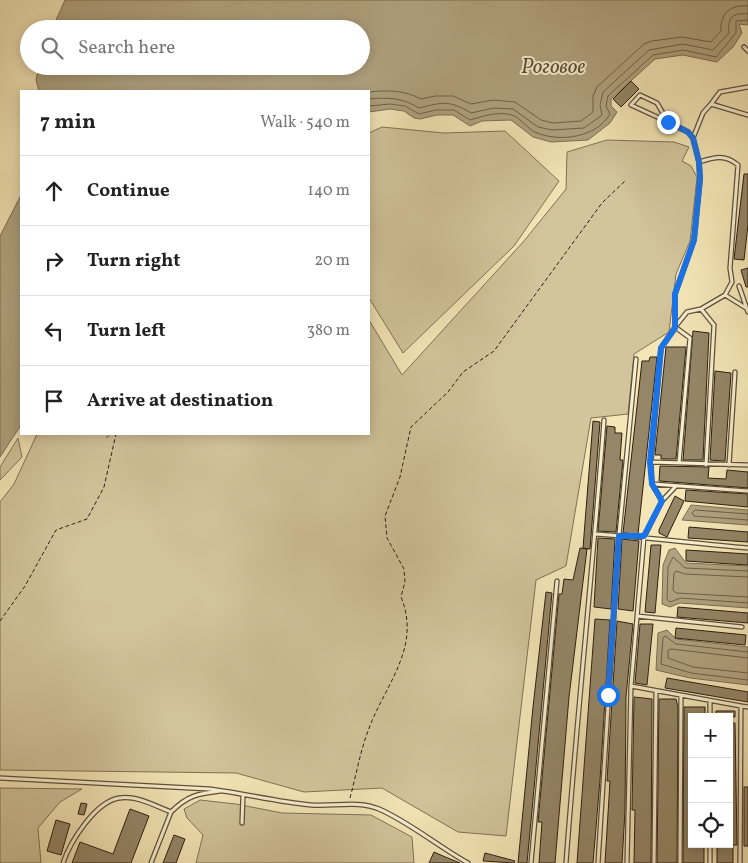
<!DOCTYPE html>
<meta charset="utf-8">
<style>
:root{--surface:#fff;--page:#f6f6f6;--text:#222;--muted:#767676;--line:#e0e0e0}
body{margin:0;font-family:Vollkorn,serif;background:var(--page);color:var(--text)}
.controls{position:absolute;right:15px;bottom:15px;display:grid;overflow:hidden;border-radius:0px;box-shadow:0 2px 12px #0003}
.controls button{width:45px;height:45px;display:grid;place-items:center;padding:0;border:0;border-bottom:1px solid var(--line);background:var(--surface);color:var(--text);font:25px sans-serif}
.stop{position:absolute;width:15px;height:15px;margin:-11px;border:4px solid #1a73e8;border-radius:50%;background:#fff}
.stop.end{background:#1a73e8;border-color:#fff;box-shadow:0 1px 5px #0008}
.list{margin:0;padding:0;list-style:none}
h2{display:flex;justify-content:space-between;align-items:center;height:65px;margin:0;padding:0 20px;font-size:21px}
h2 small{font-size:16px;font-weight:400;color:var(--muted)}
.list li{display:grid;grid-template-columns:32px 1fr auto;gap:15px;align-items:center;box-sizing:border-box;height:70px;padding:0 20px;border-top:1px solid var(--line)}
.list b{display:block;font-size:19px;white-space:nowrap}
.list em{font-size:16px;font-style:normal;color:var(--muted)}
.icon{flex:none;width:28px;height:28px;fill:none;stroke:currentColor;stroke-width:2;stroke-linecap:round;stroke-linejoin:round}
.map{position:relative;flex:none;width:748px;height:863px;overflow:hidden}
.search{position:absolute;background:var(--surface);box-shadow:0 2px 12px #0003;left:20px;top:20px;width:350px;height:55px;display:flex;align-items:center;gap:12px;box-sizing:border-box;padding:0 18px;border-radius:28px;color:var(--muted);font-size:19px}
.panel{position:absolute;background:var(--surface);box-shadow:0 2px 12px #0003;left:20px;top:90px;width:350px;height:345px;border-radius:0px}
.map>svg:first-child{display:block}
</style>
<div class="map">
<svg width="748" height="863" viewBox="0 0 748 863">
<rect width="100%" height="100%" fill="#f4e6b7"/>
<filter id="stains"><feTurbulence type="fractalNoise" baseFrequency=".004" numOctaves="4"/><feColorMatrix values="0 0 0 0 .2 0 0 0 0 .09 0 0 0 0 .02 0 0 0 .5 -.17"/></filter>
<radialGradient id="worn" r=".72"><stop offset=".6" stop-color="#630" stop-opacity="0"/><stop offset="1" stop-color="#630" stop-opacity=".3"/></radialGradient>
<path fill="#d2c49b" stroke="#807256" d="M382,127L444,133L505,131L559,181L514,246L403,353L369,298V133Z
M607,140L674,142L689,147L682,161L691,166L697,177L690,241L676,274L669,332L634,354L628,414L591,418L566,566L536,580L506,836L458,832L382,788L304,792L236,773L0,770V502L14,484L37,434H107V438L111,434H369V320L402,375L524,241L566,189L567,152Z
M18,438L22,457L0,480V467Z
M0,788L82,789L60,802L38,828L41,863H0Z
M200,800L236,804L282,813L371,815L412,837L414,863H196L203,835L187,818L184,809Z"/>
<path fill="#b0a27f" stroke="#7c6e53" d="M65,0H748V25L739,24L742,33L733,47L717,62L683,55L655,59L611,99V106L617,112L610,123L588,140L551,142L533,137L511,120L482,121L470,126L453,115H437L420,119L414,118L404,111L390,109L369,112V91H39L36,80L39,66H361V29H52Z
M21,195V425L0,457V236Z
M691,505L748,510V525L682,520Z
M675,548L686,563L748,566V608L680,603L670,607L662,604L663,565L669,550Z
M667,630L676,639L748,647V685L690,678L656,670L658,633Z"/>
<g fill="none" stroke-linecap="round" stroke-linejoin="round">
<path stroke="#6e6048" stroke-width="1" d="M369,92C387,90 404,90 421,99L435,96H453L471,104L493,100L515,102L541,120L553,123L581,121L593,112V96L597,87L644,44L652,41L682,37L711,42L721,31C720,14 730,4 748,6
M369,99C388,97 403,98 419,108C443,102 449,100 471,113L494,108L513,109L538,127L552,130L584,128L602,115L600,105L603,92L649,50L683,44L713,50L729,33C727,18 733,12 748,14
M369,106L390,104L405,106L419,114L436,110H454L470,120C483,116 498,111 512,115C521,118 527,129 537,133C560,142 596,138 610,114L606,106L608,96L653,55L683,50L716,57L736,33V21L748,20
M748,514L695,510L692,513L694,516L748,520
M748,571L685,568L673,557L668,567L667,599L670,602L681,598L748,603
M748,577L685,574L676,571L674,573L673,590L676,593L748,597
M748,652L676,644L665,636L663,638L661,664L691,673L748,680
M748,658L671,649L668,650V658L693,667L748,673"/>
</g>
<path fill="#948667" stroke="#2d1f11" d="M631,81L639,89L621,107L613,99Z
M744,174H748V225L744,260L734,259Z
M748,268V287H746L741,270Z
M693,331L709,333L703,460H683Z
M666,347H686L676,459H661V455H655Z
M650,357H657L638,534L623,533L642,361H649Z
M715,371L731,373L725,461L710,460Z
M593,421L600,422L590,549L583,548Z
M607,426L615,427V433H622L620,460H623L616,532L598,531Z
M660,466L709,467L708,478L726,479L727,470L748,472V488L659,481Z
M686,490L748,494V507L685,501Z
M675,496L684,501L667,537L659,533V530Z
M689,527L748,532V542L688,538Z
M598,538L615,539L611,609L594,607Z
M622,539L639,541L633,611L618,609Z
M651,545H661L655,613L645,612Z
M580,548L587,549L569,697L555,863H539L542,822H538L559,594H562L564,579L573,580Z
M686,550L748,554V565L686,561Z
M546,592L552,593L531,821L527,863H518L533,707Z
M678,607L748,613V623L677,617Z
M595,619L610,620L600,780L593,863H577Z
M617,621L633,624L626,697L625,810L622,863H605L610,781H607Z
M640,624H653L647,685L635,683Z
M676,628L746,635L745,645L675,638Z
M667,678L748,692V702L665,688Z
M634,697L652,699L651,863H634L635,810H632Z
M659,699H676L678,707L677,863H657Z
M684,707H705V717H692V844H704V863H683Z
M716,711H735V717H716Z
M729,723H735L737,845H733V863H717V844H729Z
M744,787H748V846H744Z
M81,803L87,804L84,815L78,814Z
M130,809L149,816L131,863H72L80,842L113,854Z
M56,820L70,824L61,855L47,851Z
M174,835L185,839L176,863H163Z
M434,852L443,856L460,863H429Z
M485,853L515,861L514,863L483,861Z"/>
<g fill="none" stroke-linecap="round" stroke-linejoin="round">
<g stroke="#5f513a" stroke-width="5.5">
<path id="lane" d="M744,47L748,51
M711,104L720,92L748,87
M693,138L703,113L711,104L748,115
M699,162C715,157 725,154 738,165L730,268L732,282L725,295
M739,286L748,312
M701,309L714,325L706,465
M651,462L748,465
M679,463L690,338L675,327L687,312L701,309L725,295L746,308
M729,465L735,372
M653,484L748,491
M662,501L676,486
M595,534C647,537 697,544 748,548
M637,616L742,627
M631,686L741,706
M710,702V717
M0,778L209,789C243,793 277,802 311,805C333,807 358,800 379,809C409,822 439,847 468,863
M171,812C188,795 197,794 221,791
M242,823L243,796
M710,844V863
M63,863C70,842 95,802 119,798C137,795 155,806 171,812L151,863
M531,863L557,581
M566,863C577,715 593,568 604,420
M598,863L619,535L636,359
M627,863L631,686L644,537L662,501L652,484L651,462L661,348L675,327V294L694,240L700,179L699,162L693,138L688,132L668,122L657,103L640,95L631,105L668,122
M654,863L656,691
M680,863L681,696
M740,863L741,706L748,707"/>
</g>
<path stroke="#2d1f11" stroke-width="1" stroke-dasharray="4 2.5" stroke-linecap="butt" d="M0,621L25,586L56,530L87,519L104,487L116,434
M350,798C356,776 360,752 368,731C384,686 422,648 401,597L405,582L404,569L387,538L385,516L400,477L411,427L448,392L463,372L494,351L602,203L625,181"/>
<use href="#lane" stroke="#f8efd0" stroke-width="3"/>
</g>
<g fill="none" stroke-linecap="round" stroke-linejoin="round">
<path stroke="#1a73e8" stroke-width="6" d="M608,695L619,536H644L662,501L652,484L650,462L661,348L675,328V294L694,240L700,179L699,162L693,138L688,132L668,122"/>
</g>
<g text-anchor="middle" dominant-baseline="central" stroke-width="4" stroke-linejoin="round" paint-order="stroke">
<g font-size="21" font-style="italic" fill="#5b4d38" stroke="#f8efd0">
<text x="553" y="67">Роговое</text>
</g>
</g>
<rect width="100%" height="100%" filter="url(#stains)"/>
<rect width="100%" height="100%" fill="url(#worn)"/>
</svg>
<div class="controls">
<button>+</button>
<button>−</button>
<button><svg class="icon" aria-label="locate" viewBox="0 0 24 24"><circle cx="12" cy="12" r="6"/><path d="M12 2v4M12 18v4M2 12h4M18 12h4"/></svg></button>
</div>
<div class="stop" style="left:608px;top:695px"></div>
<div class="stop end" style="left:668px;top:122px"></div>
<div class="search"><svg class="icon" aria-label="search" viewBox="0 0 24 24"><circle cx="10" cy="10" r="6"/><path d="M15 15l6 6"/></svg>Search here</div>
<section class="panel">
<h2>7 min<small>Walk · 540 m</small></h2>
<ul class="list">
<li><svg class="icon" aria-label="ahead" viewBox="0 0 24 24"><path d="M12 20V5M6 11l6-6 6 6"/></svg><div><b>Continue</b></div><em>140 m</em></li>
<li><svg class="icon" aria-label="right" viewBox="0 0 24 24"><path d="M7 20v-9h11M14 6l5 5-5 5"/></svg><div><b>Turn right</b></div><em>20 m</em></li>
<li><svg class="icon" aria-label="left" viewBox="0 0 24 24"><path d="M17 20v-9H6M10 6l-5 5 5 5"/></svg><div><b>Turn left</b></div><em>380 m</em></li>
<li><svg class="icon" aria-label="arrive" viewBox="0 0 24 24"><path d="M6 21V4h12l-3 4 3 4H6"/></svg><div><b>Arrive at destination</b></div></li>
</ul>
</section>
</div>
